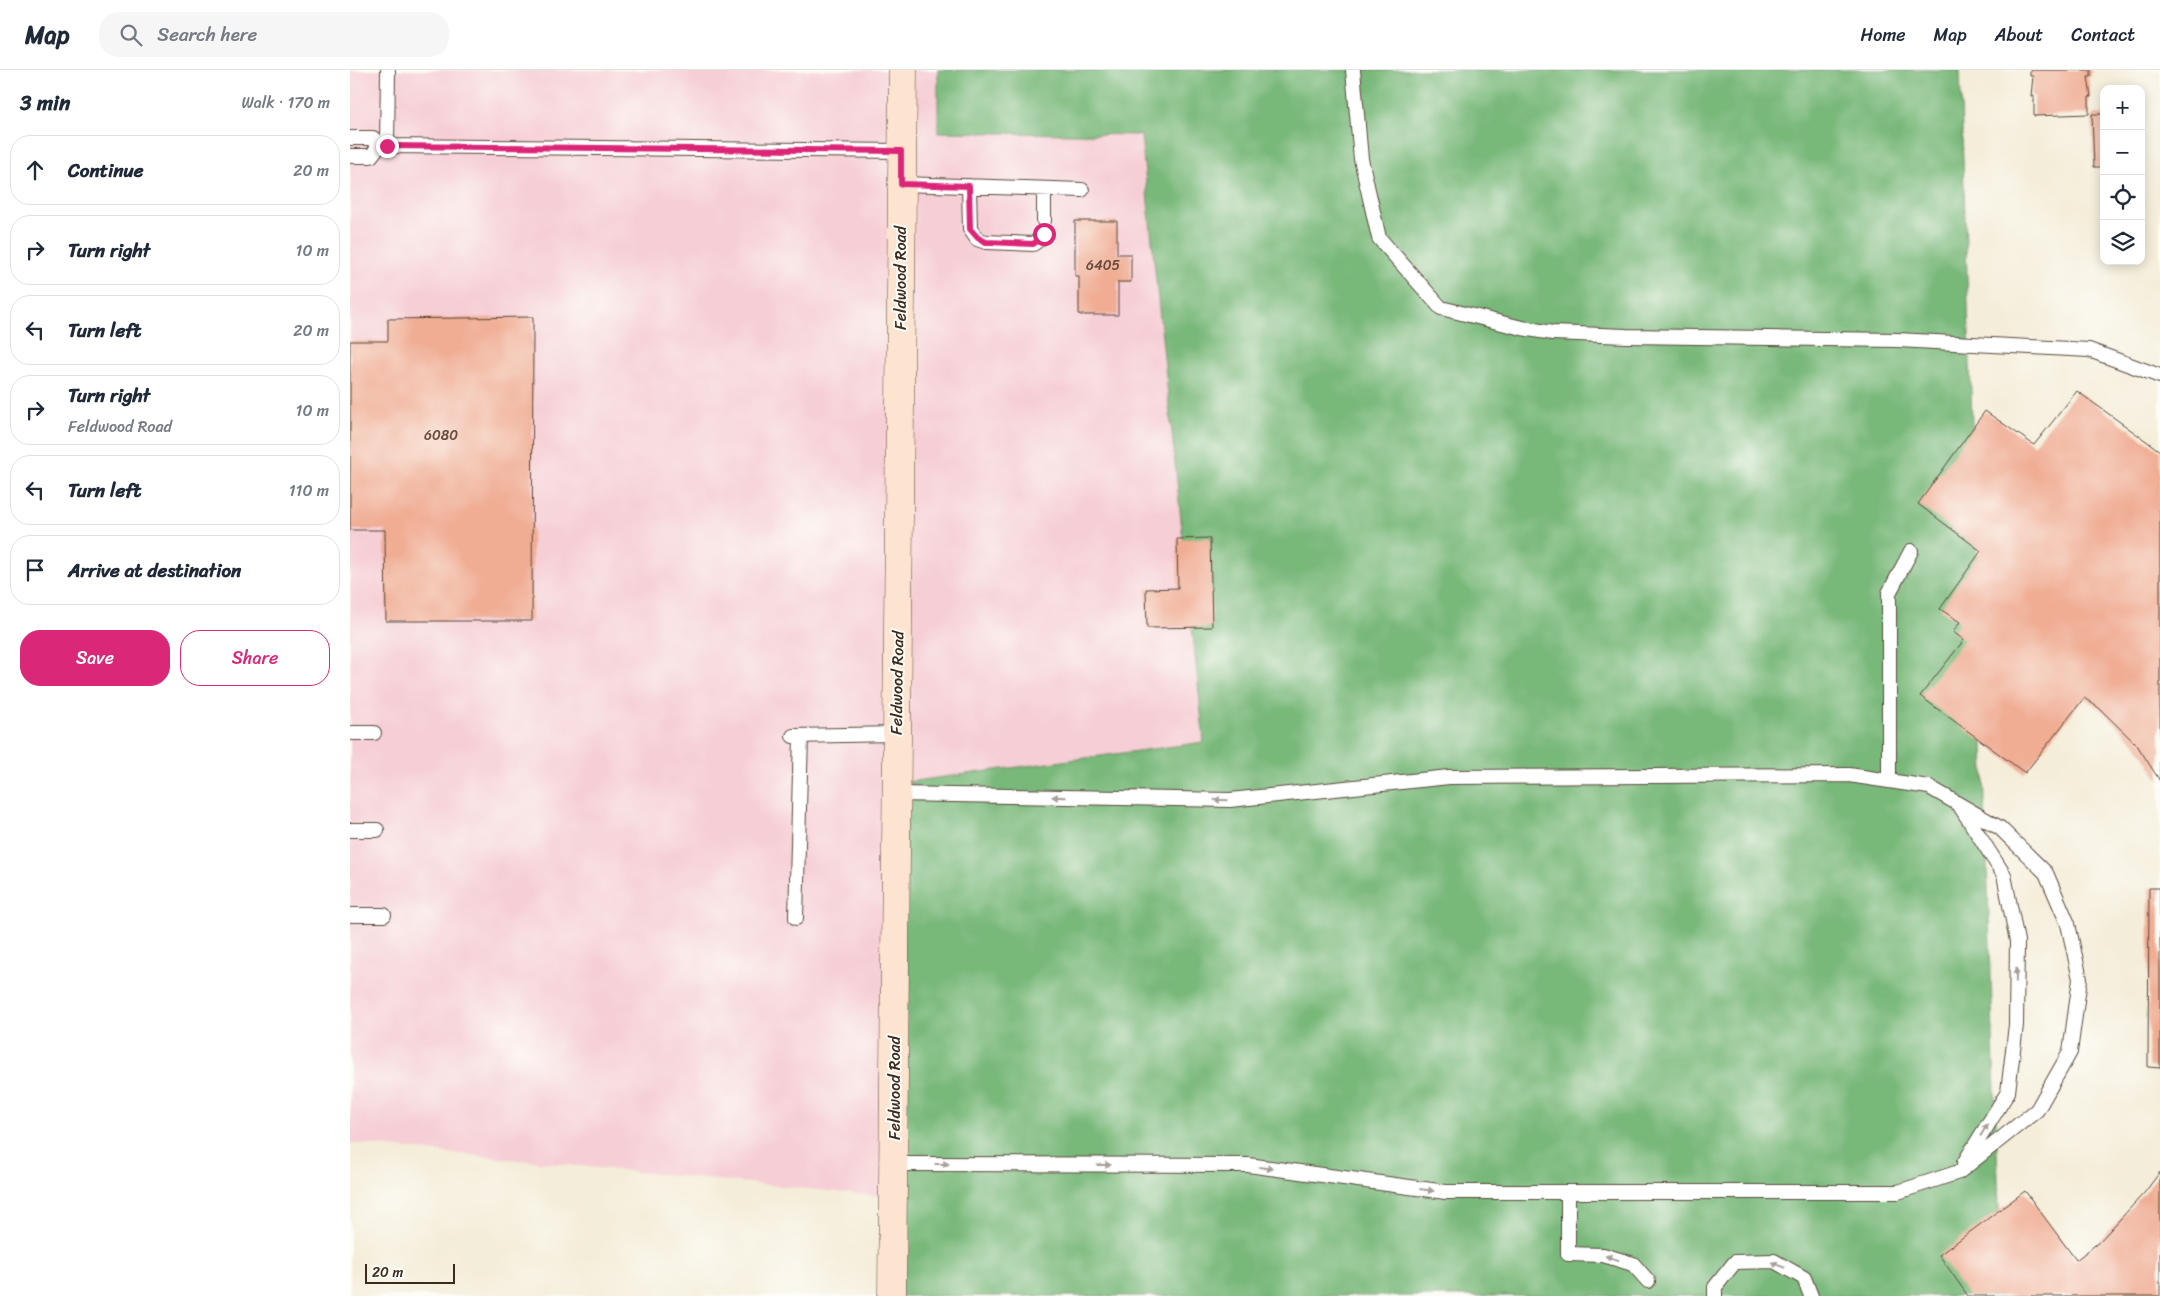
<!DOCTYPE html>
<meta charset="utf-8">
<style>
:root{--surface:#fff;--page:#f6f6f7;--text:#1f2937;--muted:#747a83;--line:#e0e1e3;--accent:#db2777}
body{margin:0;font-family:Sriracha,sans-serif;background:var(--page);color:var(--text)}
.controls{position:absolute;right:15px;top:15px;display:grid;overflow:hidden;border-radius:10px;box-shadow:0 2px 12px #0003}
.controls button{width:45px;height:45px;display:grid;place-items:center;padding:0;border:0;border-bottom:1px solid var(--line);background:var(--surface);color:var(--text);font:25px sans-serif}
.scale{position:absolute;left:15px;bottom:12px;width:90px;box-sizing:border-box;padding-left:5px;border:2px solid #3b2a1e;border-top:0;font-size:14px;line-height:18px;white-space:nowrap;color:#3b2a1e;-webkit-text-stroke:4px #fdfcf7;paint-order:stroke}
.stop{position:absolute;width:15px;height:15px;margin:-11px;border:4px solid #db2777;border-radius:50%;background:#fff}
.stop.end{background:#db2777;border-color:#fff;box-shadow:0 1px 5px #0008}
.list{margin:0;padding:0;list-style:none}
h2{display:flex;justify-content:space-between;align-items:center;height:65px;margin:0;padding:0 20px;font-size:21px}
h2 small{font-size:16px;font-weight:400;color:var(--muted)}
.list li{display:grid;grid-template-columns:32px 1fr auto;gap:15px;align-items:center;box-sizing:border-box;height:70px;margin:0 10px 10px;padding:0 10px;border:1px solid var(--line);border-radius:20px}
.list b{display:block;font-size:19px;white-space:nowrap}
.list p{margin:0;font-size:16px;white-space:nowrap;color:var(--muted)}
.list em{font-size:16px;font-style:normal;color:var(--muted)}
.actions{display:flex;gap:10px;padding:15px 20px}
.actions a{flex:1;padding:11px 0;border:1px solid var(--accent);border-radius:20px;text-align:center;font-size:18px;color:var(--accent)}
.actions .main{background:var(--accent);color:#fff}
.icon{flex:none;width:28px;height:28px;fill:none;stroke:currentColor;stroke-width:2;stroke-linecap:round;stroke-linejoin:round}
.map{position:relative;flex:none;width:1810px;height:1226px;overflow:hidden}
header{display:flex;align-items:center;gap:30px;box-sizing:border-box;height:70px;padding:0 25px;background:var(--surface);border-bottom:1px solid var(--line)}
header strong{font-size:24px}
nav{display:flex;gap:28px;margin-inline-start:auto;font-size:18px}
.search{width:350px;height:45px;background:var(--page);display:flex;align-items:center;gap:12px;box-sizing:border-box;padding:0 18px;border-radius:20px;color:var(--muted);font-size:19px}
main{display:flex}
aside{flex:1;background:var(--surface)}
.map>svg:first-child{display:block}
</style>
<header>
<strong>Map</strong>
<div class="search"><svg class="icon" aria-label="search" viewBox="0 0 24 24"><circle cx="10" cy="10" r="6"/><path d="M15 15l6 6"/></svg>Search here</div>
<nav><a>Home</a><a>Map</a><a>About</a><a>Contact</a></nav>
</header>
<main>
<aside>
<h2>3 min<small>Walk · 170 m</small></h2>
<ul class="list">
<li><svg class="icon" aria-label="ahead" viewBox="0 0 24 24"><path d="M12 20V5M6 11l6-6 6 6"/></svg><div><b>Continue</b></div><em>20 m</em></li>
<li><svg class="icon" aria-label="right" viewBox="0 0 24 24"><path d="M7 20v-9h11M14 6l5 5-5 5"/></svg><div><b>Turn right</b></div><em>10 m</em></li>
<li><svg class="icon" aria-label="left" viewBox="0 0 24 24"><path d="M17 20v-9H6M10 6l-5 5 5 5"/></svg><div><b>Turn left</b></div><em>20 m</em></li>
<li><svg class="icon" aria-label="right" viewBox="0 0 24 24"><path d="M7 20v-9h11M14 6l5 5-5 5"/></svg><div><b>Turn right</b><p>Feldwood Road</p></div><em>10 m</em></li>
<li><svg class="icon" aria-label="left" viewBox="0 0 24 24"><path d="M17 20v-9H6M10 6l-5 5 5 5"/></svg><div><b>Turn left</b></div><em>110 m</em></li>
<li><svg class="icon" aria-label="arrive" viewBox="0 0 24 24"><path d="M6 21V4h12l-3 4 3 4H6"/></svg><div><b>Arrive at destination</b></div></li>
</ul>
<div class="actions"><a class="main">Save</a><a>Share</a></div>
</aside>
<div class="map">
<svg width="1810" height="1226" viewBox="0 0 1810 1226">
<rect width="100%" height="100%" fill="#fdfcf7"/>
<filter id="ink" filterUnits="userSpaceOnUse"><feTurbulence type="fractalNoise" baseFrequency=".02" numOctaves="2"/><feDisplacementMap in="SourceGraphic" scale="10" xChannelSelector="R" yChannelSelector="G"/><feConvolveMatrix kernelMatrix="1 2 1 2 8 2 1 2 1" color-interpolation-filters="sRGB"/></filter>
<filter id="wash" filterUnits="userSpaceOnUse"><feTurbulence type="fractalNoise" baseFrequency=".0096" numOctaves="4" result="noise"/><feDisplacementMap in="SourceGraphic" scale="20" xChannelSelector="R" yChannelSelector="G"/><feGaussianBlur stdDeviation="1.12" result="paint"/><feColorMatrix in="noise" values="0 0 0 0 0 0 0 0 0 0 0 0 0 0 0 0 0 1.4 0 .05"/><feComposite in="paint" operator="in"/></filter>
<g filter="url(#wash)">
<rect width="100%" height="100%" fill="#f4edd9"/>
<path fill="#f6cfd6" d="M0,0H588V62L791,65L854,672L557,712L538,1127L0,1073Z"/>
<path fill="#78b879" stroke="#5a714c" d="M588,0H1610L1652,1226H538L557,712L854,672L791,65L588,62Z"/>
<g id="blocks">
<path fill="#f0ad94" d="M1680,0H1741V7H1738L1741,27H1739V44L1684,46V26H1681L1683,6H1680Z
M1742,44H1754V97H1744Z
M725,151H767V184H781V212H768V245H729V206H725Z
M183,247L182,551H36L35,460H0V271H38V249Z
M1727,321L1810,381V711L1787,675L1749,638L1734,628L1675,703L1570,626L1614,570L1603,562L1610,552L1590,539L1631,481L1568,434L1635,341L1684,375Z
M860,468L862,557L797,558L796,519L828,518L827,469Z
M1799,818H1810V998L1798,997Z
M1810,1102V1226H1618L1589,1185L1675,1121L1726,1190L1749,1172L1795,1122Z"/>
</g>
</g>
<g filter="url(#ink)">
<use href="#blocks" fill-opacity="0" stroke="#57473a" stroke-width="1"/>
<g fill="none" stroke-linecap="round" stroke-linejoin="round">
<g stroke="#57473a" stroke-width="16">
<path id="lane" d="M38,0L37,76L551,81
M1003,0L1011,89L1029,168L1091,238L1172,258L1203,263L1276,266L1547,270L1739,280L1810,306
M0,68H23L29,76
M0,86H21L29,76H37
M551,114L732,120
M619,116L620,159L627,169L636,172L683,174L690,169L694,164
M694,151V119
M0,663H24
M443,666L546,664
M1539,711V523L1561,481
M1610,736L1654,805L1667,871L1666,955L1658,1022L1614,1093
M0,760H27
M0,845H34
M446,848L451,666
M543,1094L898,1095L1096,1122H1548L1609,1102L1687,1040L1720,982L1730,909L1718,854L1696,803L1650,758L1579,717L1499,705L1099,707L880,730L546,724
M1218,1122V1184L1253,1185L1283,1194L1298,1211
M1365,1226V1217L1385,1192L1424,1191L1454,1208L1461,1226"/>
</g>
<g stroke="#57473a" stroke-width="29">
<path id="secondary" d="M542,1226L553,0"/>
</g>
<use href="#lane" stroke="#fff" stroke-width="14"/>
<use href="#secondary" stroke="#fde4d1" stroke-width="28"/>
</g>
<defs><path id="oneway-solid" d="M-6-.8H1V-3.2L6.5 0L1 3.2V.8H-6Z" transform="scale(1.25)"/></defs>
<g fill="#a79f9a">
<use href="#oneway-solid" transform="translate(709 727) rotate(-179)"/>
<use href="#oneway-solid" transform="translate(871 730) rotate(-179)"/>
<use href="#oneway-solid" transform="translate(1666 905) rotate(-89)"/>
<use href="#oneway-solid" transform="translate(1634 1060) rotate(-59)"/>
<use href="#oneway-solid" transform="translate(592 1094)"/>
<use href="#oneway-solid" transform="translate(754 1095)"/>
<use href="#oneway-solid" transform="translate(916 1098) rotate(8)"/>
<use href="#oneway-solid" transform="translate(1077 1120) rotate(8)"/>
<use href="#oneway-solid" transform="translate(1262 1188) rotate(-163)"/>
<use href="#oneway-solid" transform="translate(1428 1195) rotate(-157)"/>
</g>
</g>
<g fill="none" stroke-linecap="round" stroke-linejoin="round" filter="url(#ink)">
<path stroke="#db2777" stroke-width="6" d="M37,76L551,81V114L619,116L620,159L628,168L636,172L683,174L690,169L694,164"/>
</g>
<g text-anchor="middle" dominant-baseline="central" stroke-width="4" stroke-linejoin="round" paint-order="stroke">
<g font-size="14" fill="#684b3c">
<text x="753" y="195">6405</text>
<text x="91" y="365">6080</text>
</g>
<g font-size="16" fill="#3b2a1e" stroke="#fdfcf7">
<text transform="translate(550 208) rotate(-90)">Feldwood Road</text>
<text transform="translate(547 613) rotate(-89)">Feldwood Road</text>
<text transform="translate(544 1018) rotate(-90)">Feldwood Road</text>
</g>
</g>
</svg>
<div class="controls">
<button>+</button>
<button>−</button>
<button><svg class="icon" aria-label="locate" viewBox="0 0 24 24"><circle cx="12" cy="12" r="6"/><path d="M12 2v4M12 18v4M2 12h4M18 12h4"/></svg></button>
<button><svg class="icon" aria-label="layers" viewBox="0 0 24 24"><path d="M12 4l9 5-9 5-9-5zM3 14l9 5 9-5"/></svg></button>
</div>
<div class="scale">20 m</div>
<div class="stop" style="left:694px;top:164px"></div>
<div class="stop end" style="left:37px;top:76px"></div>
</div>
</main>
